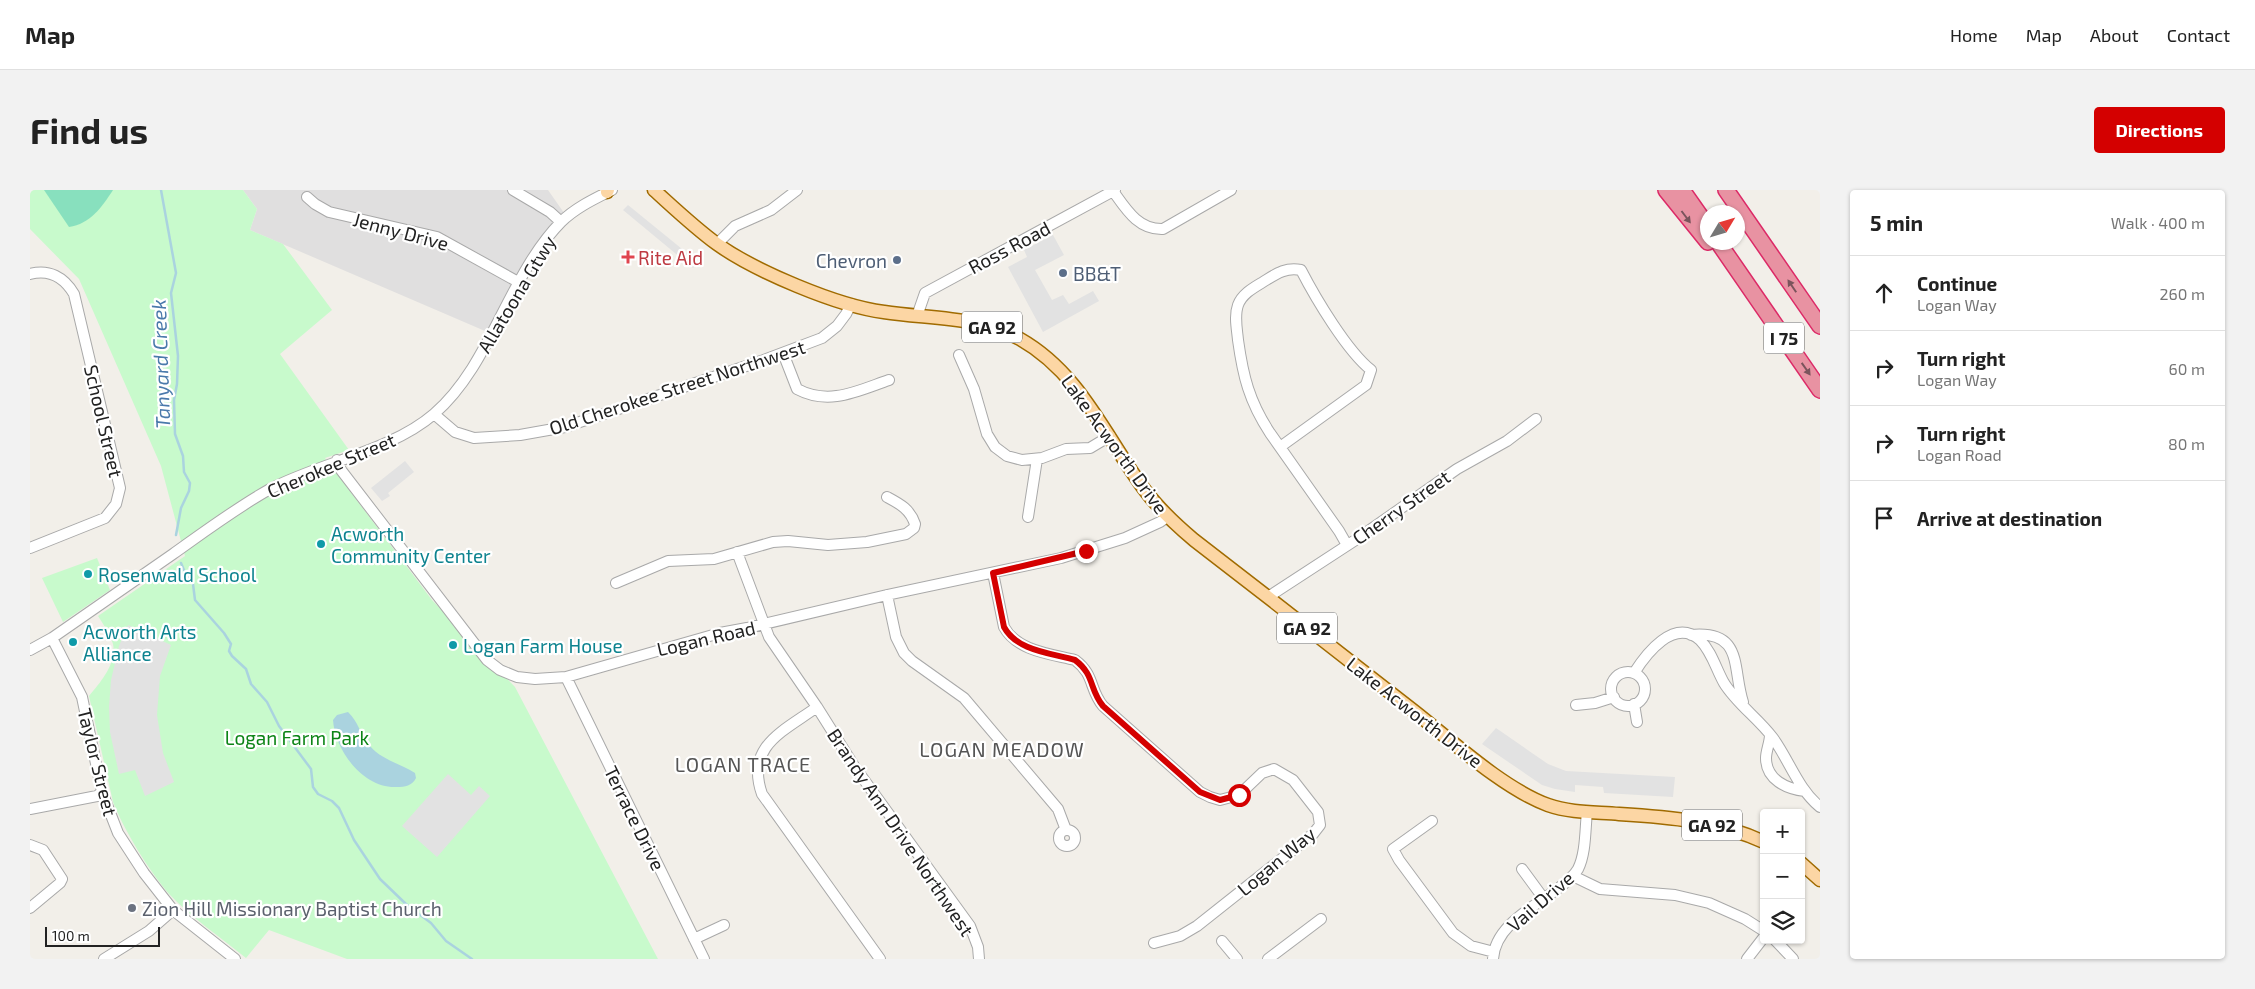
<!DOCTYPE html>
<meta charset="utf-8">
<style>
:root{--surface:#fff;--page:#f2f2f2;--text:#222;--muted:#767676;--line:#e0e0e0;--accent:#d40000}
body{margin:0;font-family:"Exo 2",sans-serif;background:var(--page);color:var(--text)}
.controls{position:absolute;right:15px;bottom:15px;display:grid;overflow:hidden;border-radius:5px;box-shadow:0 1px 4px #0004}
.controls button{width:45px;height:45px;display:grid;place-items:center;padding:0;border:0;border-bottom:1px solid var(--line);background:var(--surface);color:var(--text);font:25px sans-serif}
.compass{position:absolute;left:1670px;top:15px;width:45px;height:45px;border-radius:50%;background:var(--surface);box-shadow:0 1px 4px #0004;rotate:52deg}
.scale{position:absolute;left:15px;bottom:12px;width:115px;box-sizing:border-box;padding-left:5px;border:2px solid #222;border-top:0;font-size:14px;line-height:18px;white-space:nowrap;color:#222;-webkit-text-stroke:4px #fff;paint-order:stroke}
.stop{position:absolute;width:15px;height:15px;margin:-11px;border:4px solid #d40000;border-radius:50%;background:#fff}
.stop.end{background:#d40000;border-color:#fff;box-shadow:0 1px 5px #0008}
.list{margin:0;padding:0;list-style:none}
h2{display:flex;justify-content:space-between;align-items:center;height:65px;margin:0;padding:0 20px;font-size:21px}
h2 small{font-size:16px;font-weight:400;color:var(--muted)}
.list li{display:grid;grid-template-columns:32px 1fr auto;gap:15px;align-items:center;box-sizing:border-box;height:75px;padding:0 20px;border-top:1px solid var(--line)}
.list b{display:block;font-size:19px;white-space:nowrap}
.list p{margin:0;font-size:16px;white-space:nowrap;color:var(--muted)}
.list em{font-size:16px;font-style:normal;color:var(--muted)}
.icon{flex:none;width:28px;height:28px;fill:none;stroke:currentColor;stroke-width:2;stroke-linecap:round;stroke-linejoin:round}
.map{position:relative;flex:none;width:1790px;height:769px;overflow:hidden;border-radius:5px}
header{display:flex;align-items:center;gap:30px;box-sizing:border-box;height:70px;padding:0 25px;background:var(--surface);border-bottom:1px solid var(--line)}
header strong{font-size:24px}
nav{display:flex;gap:28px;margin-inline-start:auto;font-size:18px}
.intro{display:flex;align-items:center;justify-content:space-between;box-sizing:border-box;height:120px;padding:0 30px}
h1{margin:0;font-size:35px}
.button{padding:12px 22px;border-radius:5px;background:var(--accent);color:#fff;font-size:18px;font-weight:700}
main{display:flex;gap:30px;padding:0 30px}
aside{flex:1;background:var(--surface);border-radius:5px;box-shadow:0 1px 4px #0004}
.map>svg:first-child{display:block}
</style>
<header>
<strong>Map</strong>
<nav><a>Home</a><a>Map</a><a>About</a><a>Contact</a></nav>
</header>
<div class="intro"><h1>Find us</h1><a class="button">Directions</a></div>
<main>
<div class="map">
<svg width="1790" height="769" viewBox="0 0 1790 769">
<rect width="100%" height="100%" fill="#f2efe9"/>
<path fill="#e0dfdf" d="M213,0H518L539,30L528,40L489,97L462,144L220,40L227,19Z"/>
<path fill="#c8facc" d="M0,0H213L227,19L220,40L253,54L302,120L250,164L319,260L295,268L402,410L485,497L628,769H317L239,740L216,768C190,747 162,728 139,704C119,681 94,640 83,612L59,506C71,492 87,473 83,454C80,444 73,434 68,426L155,366L131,276L49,89L0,39Z
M67,368L80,400L33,432L12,388Z"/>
<path fill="#88e0be" d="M14,0H83C72,17 60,34 39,37Z"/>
<path fill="#e2e2e2" d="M598,15L668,72L663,78L593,20Z
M1023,45L1034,65L1005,80L1022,110L1033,105L1039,114L1063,101L1069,111L1013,142L978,77L997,67L994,60Z
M375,271L384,282L358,303L360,306L352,311L341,298Z
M98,435L141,455L130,486L127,525L133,563L144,592L115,606L105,580L89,584L80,542L79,517L81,490L89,456Z
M1466,538L1518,574L1536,581L1645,587L1643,607L1574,603L1573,597L1545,595V602L1525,599L1512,595L1452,554Z
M418,584L441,605L449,596L460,606L407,667L372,636Z"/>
<path fill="#aad3df" d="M318,522C328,531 331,546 340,556C352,570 369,573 385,583L386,588C382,596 375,597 367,597C334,599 305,561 303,530L307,525Z"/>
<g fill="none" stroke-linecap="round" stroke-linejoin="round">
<path stroke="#aad3df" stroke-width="2.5" d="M131,0L146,83L141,103L148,166L147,194L144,210L145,244L153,266L154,282L160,293L159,301L151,318L146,345
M151,373L156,385L163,394L165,410L194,443L201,454L199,461L202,466L216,479L221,494L237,512L249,536L281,579L283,597L288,604L302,611L309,618L324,650L350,689L377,715L401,733L416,751L442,769"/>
<g stroke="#a9a9a9" stroke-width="12">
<path id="minor" d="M483,0L520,22L531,32
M1083,1C1096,19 1108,40 1133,39L1201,0
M277,7L285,14L299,22L407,47L490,93
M687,54L705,36L741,20L767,0
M0,84C19,79 34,87 44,104L90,298L86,314L75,328L0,358
M887,126L895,103L1085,0
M753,163L767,199C799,216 827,201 859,190
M929,165L944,199L957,244L965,257L977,266L992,270L1012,268L1036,259L1060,258L1080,246
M404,224L425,242L444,248L490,245L535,237L731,171L792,148L807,136L816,124L821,114
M1250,257L1336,195L1341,180C1317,161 1286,109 1271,80C1255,77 1246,84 1233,92C1223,98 1212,104 1208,115C1204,126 1207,139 1208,150C1213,186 1219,211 1240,243L1309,341L1317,355
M307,270L311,280L457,470L470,480L487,487L505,489L536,487L690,443L717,438L857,405L1031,368L1095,348L1130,332L1137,327
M998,327L1007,269
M707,362L739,447L787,517L824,576L940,736L948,757L949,769
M963,383L974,437C987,461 1021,464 1045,470C1065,485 1059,499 1073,516L1170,602L1180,607L1190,610L1209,605L1232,583L1244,579L1263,590L1288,622L1290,635L1283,644L1167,736L1150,746L1124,753
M586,393L638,371L684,369L743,352L758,351L798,355L837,352L876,344L884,338L885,334C880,319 870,314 857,307
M857,405L866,447L874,463L882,471L934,508L1028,619L1036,640
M1238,407L1327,349L1427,279L1477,251L1506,229
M1661,445C1714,440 1702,478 1713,512
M22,448L52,507L72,602L88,643L114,683L143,720L205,769
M0,460L22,448C62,420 103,392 143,364C174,342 206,318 240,299C292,272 361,261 404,224C461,175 478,86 531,32C545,18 564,9 582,0
M1581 499a17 17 0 1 1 34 0a17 17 0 1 1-34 0Z
M1604,483C1616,464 1644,427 1670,450C1682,462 1686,479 1694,493C1707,514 1728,528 1743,548C1759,570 1768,599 1790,617
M536,487L674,769
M1604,514L1607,532
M1546,515L1565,513L1584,507
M787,517C754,541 715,556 732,604L850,769
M1740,545C1740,552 1736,561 1736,568C1736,590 1757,599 1775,601
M0,619L67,606L72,602
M1402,631L1363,659L1369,670L1423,743L1441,756L1464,762
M1029 648a8 8 0 1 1 16 0a8 8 0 1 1-16 0Z
M0,655L13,660L32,689L30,693L0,718
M1492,679L1514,709
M1543,686L1570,699L1645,705L1679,713L1715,729L1734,741
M664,749L694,735
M1745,750L1763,769
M1192,751L1207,769
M74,769L119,741L143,720
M1238,769L1291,729
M1463,769C1465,736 1502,718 1526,700C1534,694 1543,688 1548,679C1556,663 1555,640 1557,622
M1717,769L1734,747"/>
</g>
<g stroke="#a06b00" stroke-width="15">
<path id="major" d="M624,0C644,18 665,38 687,54C725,81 807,116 854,122C899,129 948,126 990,149C1050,183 1075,246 1114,299C1128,318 1145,334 1164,350C1238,407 1311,464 1385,522C1423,552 1474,599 1518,615C1541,623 1565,622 1589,624C1638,627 1689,631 1734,652
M577,2L578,0
M1771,673L1790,690"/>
</g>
<g stroke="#dc2a67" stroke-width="18">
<path id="highway" d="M1636,0L1678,52
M1652,0L1678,37
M1696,0L1790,136
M1688,52L1790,200"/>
</g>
<use href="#minor" stroke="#fff" stroke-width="10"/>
<use href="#major" stroke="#fcd6a4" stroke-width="12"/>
<use href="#highway" stroke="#e892a2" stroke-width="15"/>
</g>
<defs><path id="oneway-solid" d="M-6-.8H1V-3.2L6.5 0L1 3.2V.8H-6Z" transform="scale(1.25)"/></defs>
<g fill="#7b545c">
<use href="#oneway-solid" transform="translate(1656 27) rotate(53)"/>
<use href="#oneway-solid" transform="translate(1762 96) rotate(-124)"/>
<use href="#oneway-solid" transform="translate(1776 179) rotate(55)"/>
</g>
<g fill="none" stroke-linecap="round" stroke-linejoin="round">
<path stroke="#d40000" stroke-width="6" d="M1056,361L963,383L974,437C987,461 1021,463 1045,470C1065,485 1059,499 1073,516L1170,602L1190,610L1209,605"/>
</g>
<path fill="#e0444e" stroke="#fff" stroke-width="2" d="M595.5 59.5h5v5h5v5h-5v5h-5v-5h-5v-5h5z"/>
<g fill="#5c6f8a" stroke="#fff" stroke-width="2">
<circle cx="867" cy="70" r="5"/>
<circle cx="1033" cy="83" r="5"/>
</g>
<g fill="#0f9aa8" stroke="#fff" stroke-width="2">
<circle cx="291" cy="354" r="5"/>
<circle cx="58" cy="384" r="5"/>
<circle cx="43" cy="452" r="5"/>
<circle cx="423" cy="455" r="5"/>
</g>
<circle fill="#6b7280" stroke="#fff" stroke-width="2" cx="102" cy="718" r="5"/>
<g text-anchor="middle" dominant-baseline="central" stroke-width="4.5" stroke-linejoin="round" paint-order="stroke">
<g fill="#fff" stroke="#646464" stroke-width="1">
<rect x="932" y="121.5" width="60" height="31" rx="4"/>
<rect x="1734" y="132.5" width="40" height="31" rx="4"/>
<rect x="1247" y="422.5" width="60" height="31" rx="4"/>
<rect x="1652" y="619.5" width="60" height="31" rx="4"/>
</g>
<g font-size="18" font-weight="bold" fill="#222">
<text x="962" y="137">GA 92</text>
<text x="1754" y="148">I 75</text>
<text x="1277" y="438">GA 92</text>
<text x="1682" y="635">GA 92</text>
</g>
<g font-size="19" fill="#222" stroke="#fff">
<text transform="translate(371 41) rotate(15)">Jenny Drive</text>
<text transform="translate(979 57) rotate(-28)">Ross Road</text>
<text transform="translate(486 104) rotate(-59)">Allatoona Gtwy</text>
<text transform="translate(647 197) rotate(-18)">Old Cherokee Street Northwest</text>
<text transform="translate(74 231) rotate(77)">School Street</text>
<text transform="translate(1085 254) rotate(54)">Lake Acworth Drive</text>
<text transform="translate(301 275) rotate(-23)">Cherokee Street</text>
<text transform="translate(1371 317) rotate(-35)">Cherry Street</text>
<text transform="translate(676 448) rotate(-13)">Logan Road</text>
<text transform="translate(1385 522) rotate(38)">Lake Acworth Drive</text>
<text transform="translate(68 572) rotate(76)">Taylor Street</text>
<text transform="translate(605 628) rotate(64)">Terrace Drive</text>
<text transform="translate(871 642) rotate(56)">Brandy Ann Drive Northwest</text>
<text transform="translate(1246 671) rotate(-40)">Logan Way</text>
<text transform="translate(1510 711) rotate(-41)">Vail Drive</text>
</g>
<g font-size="19" fill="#be3a42" stroke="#fff" text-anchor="start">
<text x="608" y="67">Rite Aid</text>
</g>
<g font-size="19" fill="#4e5e75" stroke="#fff" text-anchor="end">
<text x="857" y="70">Chevron</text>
<text x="1043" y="83" text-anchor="start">BB&amp;T</text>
</g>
<g font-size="19" fill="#0d838f" stroke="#fff" text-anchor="start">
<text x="301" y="343">Acworth<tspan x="301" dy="22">Community Center</tspan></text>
<text x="68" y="384">Rosenwald School</text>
<text x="53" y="441">Acworth Arts<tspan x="53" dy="22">Alliance</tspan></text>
<text x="433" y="455">Logan Farm House</text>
</g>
<g font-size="19" fill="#0c8416" stroke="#fff">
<text x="267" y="547">Logan Farm Park</text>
</g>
<g font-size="19" fill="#5b616d" stroke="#fff" text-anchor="start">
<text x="112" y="718">Zion Hill Missionary Baptist Church</text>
</g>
<g font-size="20" font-style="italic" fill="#4a7aab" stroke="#fff">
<text transform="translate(130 174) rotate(-92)">Tanyard Creek</text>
</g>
<g font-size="20" letter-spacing="1" fill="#555" stroke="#fff">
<text x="972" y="559">LOGAN MEADOW</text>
<text x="713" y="574">LOGAN TRACE</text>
</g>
</g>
</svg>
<div class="controls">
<button>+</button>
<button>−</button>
<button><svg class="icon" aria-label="layers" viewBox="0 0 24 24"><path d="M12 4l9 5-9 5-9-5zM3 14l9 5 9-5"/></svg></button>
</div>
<svg class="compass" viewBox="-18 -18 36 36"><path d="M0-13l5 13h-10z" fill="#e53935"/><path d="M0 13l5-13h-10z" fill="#767676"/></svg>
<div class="scale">100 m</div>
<div class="stop" style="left:1209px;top:605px"></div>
<div class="stop end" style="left:1056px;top:361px"></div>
</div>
<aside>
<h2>5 min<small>Walk · 400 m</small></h2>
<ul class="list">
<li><svg class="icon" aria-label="ahead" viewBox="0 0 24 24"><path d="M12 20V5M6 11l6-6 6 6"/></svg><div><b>Continue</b><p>Logan Way</p></div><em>260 m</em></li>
<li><svg class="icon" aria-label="right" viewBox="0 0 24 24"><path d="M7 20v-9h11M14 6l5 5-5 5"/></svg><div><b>Turn right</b><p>Logan Way</p></div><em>60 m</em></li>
<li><svg class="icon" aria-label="right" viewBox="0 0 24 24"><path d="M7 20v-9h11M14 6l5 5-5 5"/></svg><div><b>Turn right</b><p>Logan Road</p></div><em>80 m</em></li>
<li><svg class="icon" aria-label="arrive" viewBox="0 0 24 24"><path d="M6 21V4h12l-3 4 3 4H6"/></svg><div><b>Arrive at destination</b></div></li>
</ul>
</aside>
</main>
